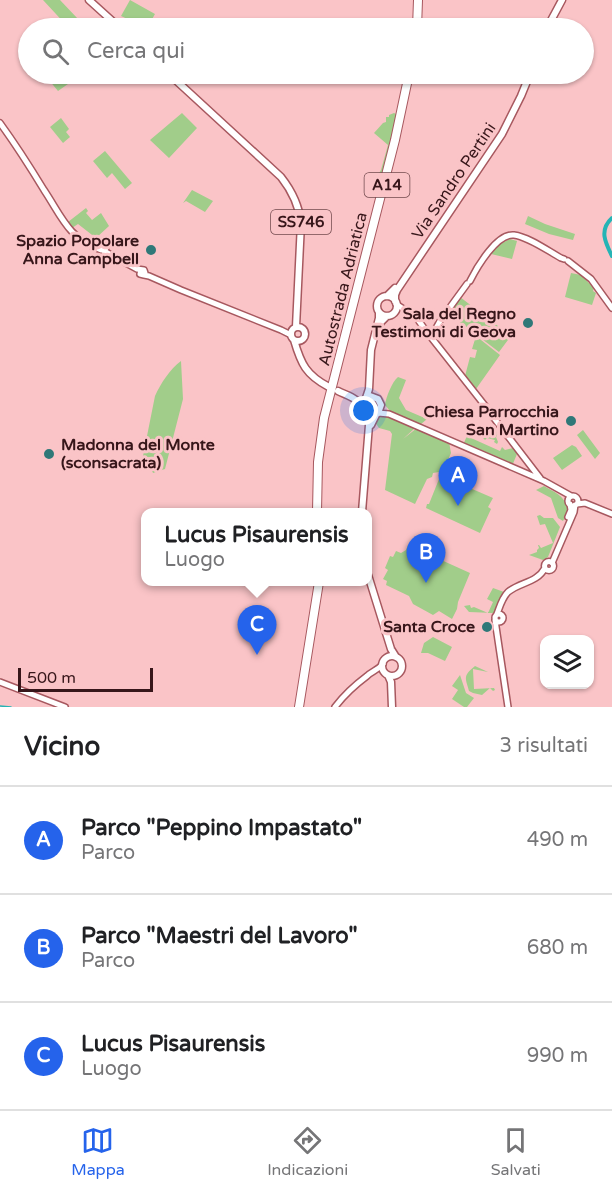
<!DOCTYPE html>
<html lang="it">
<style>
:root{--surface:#fff;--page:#f2f2f2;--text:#202124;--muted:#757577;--line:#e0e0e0;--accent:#2563eb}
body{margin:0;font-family:"Varela Round",sans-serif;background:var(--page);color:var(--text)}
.controls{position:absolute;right:18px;bottom:18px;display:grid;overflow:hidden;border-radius:12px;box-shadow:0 2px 4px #0004}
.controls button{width:54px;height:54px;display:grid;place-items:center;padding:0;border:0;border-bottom:2px solid var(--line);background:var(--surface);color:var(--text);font:30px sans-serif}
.scale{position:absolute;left:18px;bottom:15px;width:135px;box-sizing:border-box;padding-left:6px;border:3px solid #37161a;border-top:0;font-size:16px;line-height:21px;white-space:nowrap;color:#37161a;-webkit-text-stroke:4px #fac4c7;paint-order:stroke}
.you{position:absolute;left:364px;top:411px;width:21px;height:21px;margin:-15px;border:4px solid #fff;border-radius:50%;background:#1a73e8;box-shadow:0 0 0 9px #1a73e833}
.badge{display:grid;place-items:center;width:39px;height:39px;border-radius:50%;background:var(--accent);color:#fff;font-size:20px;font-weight:700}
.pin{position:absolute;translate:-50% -50px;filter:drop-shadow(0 2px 3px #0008)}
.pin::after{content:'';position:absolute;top:32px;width:21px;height:18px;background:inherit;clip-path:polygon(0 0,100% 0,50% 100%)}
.popup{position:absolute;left:141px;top:508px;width:231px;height:78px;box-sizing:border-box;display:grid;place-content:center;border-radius:12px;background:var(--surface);filter:drop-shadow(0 2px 4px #0005);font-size:20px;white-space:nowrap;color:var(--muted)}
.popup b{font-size:22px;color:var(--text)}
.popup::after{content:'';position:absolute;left:50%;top:100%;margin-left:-12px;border:12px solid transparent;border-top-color:var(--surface)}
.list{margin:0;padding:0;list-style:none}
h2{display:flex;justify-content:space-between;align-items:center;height:78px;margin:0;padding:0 24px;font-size:26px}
h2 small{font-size:20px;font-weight:400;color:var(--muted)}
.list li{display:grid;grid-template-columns:39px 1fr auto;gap:18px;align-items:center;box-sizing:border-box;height:108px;padding:0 24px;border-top:2px solid var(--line)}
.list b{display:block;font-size:22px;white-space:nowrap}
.list p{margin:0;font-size:20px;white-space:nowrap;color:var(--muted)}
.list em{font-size:20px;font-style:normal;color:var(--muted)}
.icon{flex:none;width:33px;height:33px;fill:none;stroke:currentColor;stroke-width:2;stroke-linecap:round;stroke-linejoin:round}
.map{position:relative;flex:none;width:612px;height:707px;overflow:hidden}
.search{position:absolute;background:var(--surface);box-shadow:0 2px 4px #0004;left:18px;right:18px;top:18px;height:66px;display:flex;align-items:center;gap:15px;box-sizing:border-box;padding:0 21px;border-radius:33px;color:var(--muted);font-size:22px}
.sheet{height:402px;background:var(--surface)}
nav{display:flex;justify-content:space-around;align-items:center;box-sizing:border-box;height:84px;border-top:2px solid var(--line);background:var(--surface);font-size:16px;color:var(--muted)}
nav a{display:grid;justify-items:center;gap:3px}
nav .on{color:var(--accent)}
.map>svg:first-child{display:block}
</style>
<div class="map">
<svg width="612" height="707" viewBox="0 0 612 707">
<rect width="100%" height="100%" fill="#fac4c7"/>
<path fill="#a1cd8a" d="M43,0H60L78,19L68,27Z
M130,0L155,14L147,28L121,16Z
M44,74H60L68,84L58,91Z
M405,74H407L386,163L379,178L372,185L381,170L388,145L374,133L383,123L386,122V117H389V115L394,113L396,114Z
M182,113L197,128L169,158L150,140Z
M61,118L69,129L66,132L70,137L63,143L50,127Z
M105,151L132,183L125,189L112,173L107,178L93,161Z
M192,190L213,201L205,212L186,201L183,203Z
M86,208L88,211L86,213L92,220L101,213L109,226L96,238L78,224L72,228L68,222Z
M528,216L545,224L575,234L573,240L549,234L525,224Z
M510,239L517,241L512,259L491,254L500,244Z
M571,273L581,275L594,288L593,291L596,293L592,305L565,297Z
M460,297L511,336L499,352L448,313Z
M476,336L500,355L476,389L465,376L470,357L475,358L477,350L472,349Z
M181,361L183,399L165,469L153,473L151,468L143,465V456L155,396C161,383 170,369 181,361Z
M398,377L406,380L399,398L406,410L427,419L420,425L390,411L385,405C386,397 392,382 398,377Z
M380,415L390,417L415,428L403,439L417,428L449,442L451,453L442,474L439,472L433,473L432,477L427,479L415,504L385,490L392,434L390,431L379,428L375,422L376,418Z
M473,422L477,423L475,429L479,431L481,430L482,425L489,428L490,431L494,432L496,431L498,434L496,437L498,442L497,444L494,442L495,440L487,438L485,440L483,438V434L473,433L471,438L500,451L502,447L505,450L513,448L517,454L512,466L463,445Z
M583,430L600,453L595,459L577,435Z
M572,445L576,447L582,456L562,470L553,458Z
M439,479L461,489L463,485L493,498L488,507L491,509L480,533L426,508L427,504H429Z
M544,486C558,494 563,495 569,510L563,521L558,518L551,498L536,490Z
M540,515L544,518H553L560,527L548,557L543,560L529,555L537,552V550L539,548L538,545H539L541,548L553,543L545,524L540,525L537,516Z
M408,545L470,573L458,602L457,609L452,619L439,611L433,615L413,604L409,596L386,585L387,581L383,579L388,570L385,568L390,556L393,557L396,551L401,553L406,550Z
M493,588L504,592L494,613L469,612L464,606L470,605L471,608L474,607L488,613L493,602L487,599Z
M433,637L452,647L445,661L428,653H421L424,643Z
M475,666L488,672L473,669L474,689L494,688L495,690L493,691L490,688L482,695L473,693L469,691C465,677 463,676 475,666Z
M460,675L466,693L474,698L467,707H464L452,699L458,690L452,686Z"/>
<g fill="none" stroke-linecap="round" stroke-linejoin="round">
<path stroke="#25b4b5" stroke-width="1.5" d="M0,706L11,707"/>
<path stroke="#25b4b5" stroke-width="4" d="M612,218C599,230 605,242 612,256"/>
<g stroke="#a7585f" stroke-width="8">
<path id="secondary" d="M0,123C16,145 30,167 44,190C62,217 68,238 101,250
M102,245L106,247L105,251L101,249Z
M104,251L137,269L144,270L145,273L144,275L140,274L141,270
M568,261L591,279L612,308
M144,275L149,276L181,290L281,330L291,335
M470,281C477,267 497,233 514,235C529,237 548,251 561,258L564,259
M396,304L416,317L429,335
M433,334L440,321L467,284
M430,336L486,407
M487,409L540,478
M378,413L389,414L544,481L571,496
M568 501a5 5 0 1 1 10 0a5 5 0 1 1-10 0Z
M577,504L585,503L612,514
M568,517L571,510L570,504
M544.5 566a4.5 4.5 0 1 1 9 0a4.5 4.5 0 1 1-9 0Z
M552,563L574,512L575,505
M495 618a4 4 0 1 1 8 0a4 4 0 1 1-8 0Z
M497,614C500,606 502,598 508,592C520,582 537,583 545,568
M495,620L508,707
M0,682L65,707
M335,707C344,695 355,685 367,676C372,671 378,670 383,664"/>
</g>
<g stroke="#a7585f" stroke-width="9">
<path id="primary" d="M89,0L120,28
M547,28L562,0
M169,74L281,177C292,191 299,205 301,223L296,327
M387,296L395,288
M377 306a10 10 0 1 1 20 0a10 10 0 1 1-20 0Z
M395,301V295L397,290L502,134L521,96L530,74
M291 334a7 7 0 1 1 14 0a7 7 0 1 1-14 0Z
M379,327L381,322L387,316
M294,340C301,364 306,375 329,387
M338,391C344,394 351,396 356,400C366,407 362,420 378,413L381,405L378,399L370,396L365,399L362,406
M366,398L369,389L371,350L379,318V312
M371,425L376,415
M362,512L369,425L368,419L365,413
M368,575L391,649L396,657
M382 666a10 10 0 1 1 20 0a10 10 0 1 1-20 0Z
M388,675L391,682L392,707"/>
</g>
<g stroke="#a7585f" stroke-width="10">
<path id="highway" d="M417,28L418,0
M317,512L318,462L324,418L395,140L409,74
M299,707L319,582"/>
</g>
<use href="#secondary" stroke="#fff" stroke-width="5"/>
<use href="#primary" stroke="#fff" stroke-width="6"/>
<use href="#highway" stroke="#fff" stroke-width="8"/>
</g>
<g fill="#2f7878" stroke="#fac4c7" stroke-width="2">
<circle cx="151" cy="250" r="6"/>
<circle cx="528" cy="323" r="6"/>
<circle cx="571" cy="421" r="6"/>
<circle cx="49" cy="454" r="6"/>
<circle cx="487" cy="627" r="6"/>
</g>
<g text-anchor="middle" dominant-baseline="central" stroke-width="6" stroke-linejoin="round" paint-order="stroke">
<g fill="#fac4c7" stroke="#724a4e" stroke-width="1.5">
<rect x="364.5" y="173" width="45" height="24" rx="4.5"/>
<rect x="271" y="210" width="60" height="24" rx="4.5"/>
</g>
<g font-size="15" font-weight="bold" fill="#37161a">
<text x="387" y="185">A14</text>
<text x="301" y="222">SS746</text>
</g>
<g font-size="16" fill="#37161a" stroke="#fac4c7">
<text transform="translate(454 181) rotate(-56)">Via Sandro Pertini</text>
<text transform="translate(343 289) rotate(-76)">Autostrada Adriatica</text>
</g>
<g font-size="16" font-weight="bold" fill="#37161a" stroke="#fac4c7" text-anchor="end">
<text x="139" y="241">Spazio Popolare<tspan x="139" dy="18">Anna Campbell</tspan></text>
<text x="516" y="314">Sala del Regno<tspan x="516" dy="18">Testimoni di Geova</tspan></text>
<text x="559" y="412">Chiesa Parrocchia<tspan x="559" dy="18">San Martino</tspan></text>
<text x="61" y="445" text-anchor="start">Madonna del Monte<tspan x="61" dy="18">(sconsacrata)</tspan></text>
<text x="475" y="627">Santa Croce</text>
</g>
</g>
</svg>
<div class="controls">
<button><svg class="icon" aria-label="layers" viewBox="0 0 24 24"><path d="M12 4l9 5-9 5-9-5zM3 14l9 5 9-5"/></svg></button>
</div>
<div class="scale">500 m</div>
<div class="you"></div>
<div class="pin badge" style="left:458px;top:506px">A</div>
<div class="pin badge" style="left:426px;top:583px">B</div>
<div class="pin badge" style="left:257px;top:655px">C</div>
<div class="popup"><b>Lucus Pisaurensis</b>Luogo</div>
<div class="search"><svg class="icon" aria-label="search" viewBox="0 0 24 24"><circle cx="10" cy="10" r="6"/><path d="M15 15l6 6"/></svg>Cerca qui</div>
</div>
<section class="sheet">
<h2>Vicino<small>3 risultati</small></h2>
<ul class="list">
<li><span class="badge">A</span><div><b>Parco &quot;Peppino Impastato&quot;</b><p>Parco</p></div><em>490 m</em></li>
<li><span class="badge">B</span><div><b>Parco &quot;Maestri del Lavoro&quot;</b><p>Parco</p></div><em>680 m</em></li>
<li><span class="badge">C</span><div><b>Lucus Pisaurensis</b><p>Luogo</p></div><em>990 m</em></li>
</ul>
</section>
<nav>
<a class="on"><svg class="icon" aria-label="map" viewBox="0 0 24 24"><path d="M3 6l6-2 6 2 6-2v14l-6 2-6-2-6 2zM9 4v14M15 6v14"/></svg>Mappa</a>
<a><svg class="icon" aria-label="directions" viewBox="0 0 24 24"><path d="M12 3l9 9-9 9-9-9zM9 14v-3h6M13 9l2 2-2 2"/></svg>Indicazioni</a>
<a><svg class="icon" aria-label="saved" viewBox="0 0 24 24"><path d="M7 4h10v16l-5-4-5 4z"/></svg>Salvati</a>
</nav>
